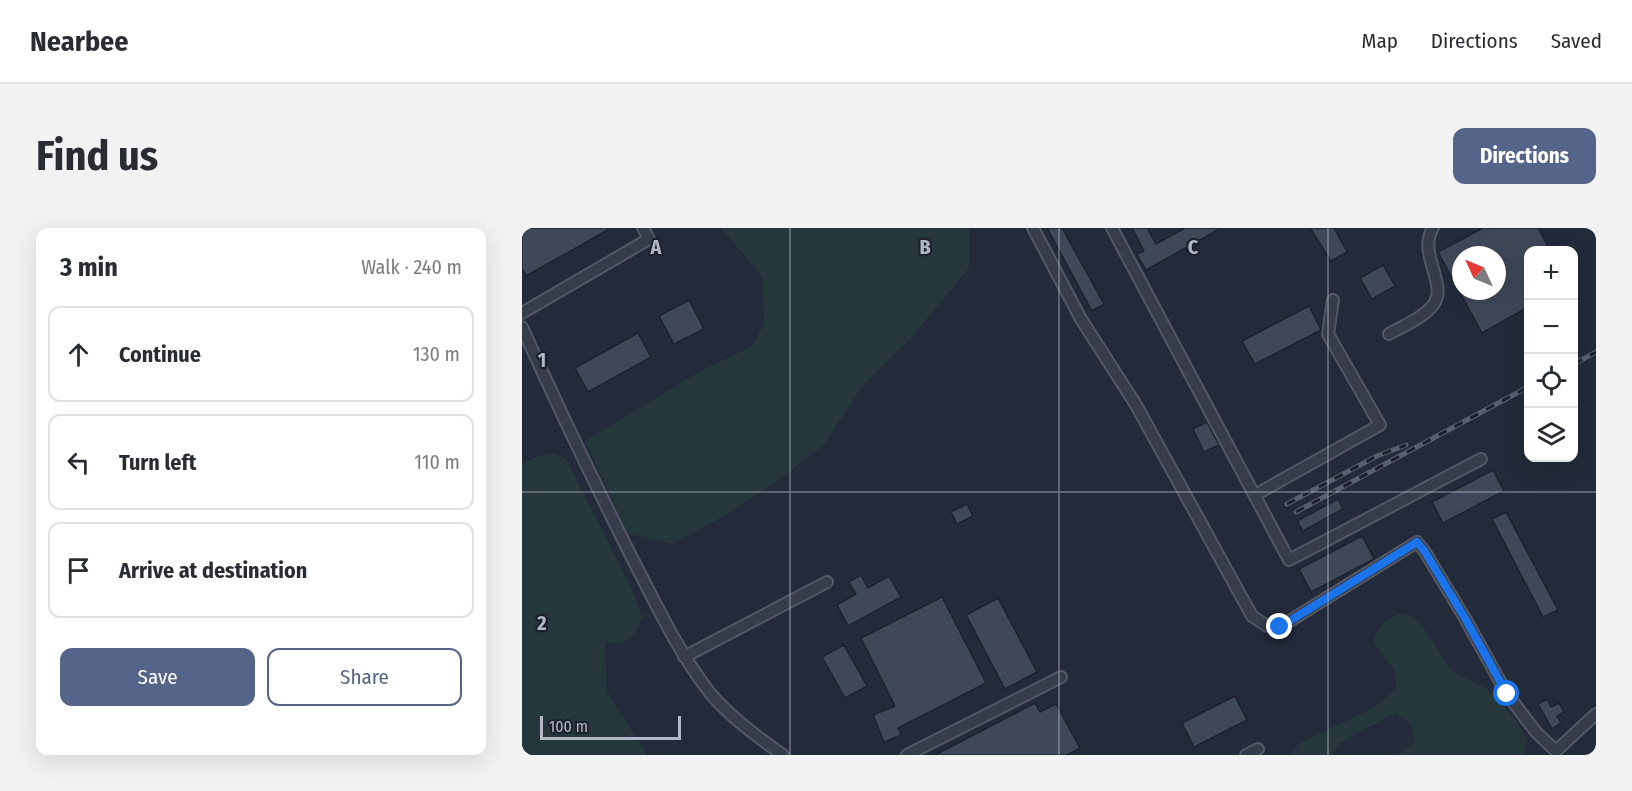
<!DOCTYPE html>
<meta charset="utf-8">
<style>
:root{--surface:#fff;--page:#f2f2f3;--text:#2b2b33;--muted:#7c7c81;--line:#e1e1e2;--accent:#556489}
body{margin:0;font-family:"Fira Sans Condensed",sans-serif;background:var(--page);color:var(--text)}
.controls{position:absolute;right:18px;top:18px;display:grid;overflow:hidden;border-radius:12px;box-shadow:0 6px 24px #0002}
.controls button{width:54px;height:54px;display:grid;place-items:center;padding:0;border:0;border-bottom:2px solid var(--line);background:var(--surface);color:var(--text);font:30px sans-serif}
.compass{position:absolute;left:930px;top:18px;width:54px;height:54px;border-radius:50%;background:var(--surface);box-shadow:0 6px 24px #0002;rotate:314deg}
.scale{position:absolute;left:18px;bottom:15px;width:141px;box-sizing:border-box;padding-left:6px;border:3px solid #b1b7c5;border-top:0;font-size:16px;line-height:21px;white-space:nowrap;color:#b1b7c5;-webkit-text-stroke:4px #1c212e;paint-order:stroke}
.stop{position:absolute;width:18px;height:18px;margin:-14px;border:4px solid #1a73e8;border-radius:50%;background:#fff}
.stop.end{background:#1a73e8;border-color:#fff;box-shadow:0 2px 6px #0008}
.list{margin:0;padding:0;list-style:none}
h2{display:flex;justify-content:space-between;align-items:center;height:78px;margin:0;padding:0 24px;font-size:26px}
h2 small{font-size:20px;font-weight:400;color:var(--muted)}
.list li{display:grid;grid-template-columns:39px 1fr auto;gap:18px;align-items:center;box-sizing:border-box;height:96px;margin:0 12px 12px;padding:0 12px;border:2px solid var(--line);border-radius:12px}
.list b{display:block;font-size:22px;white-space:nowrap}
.list em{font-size:20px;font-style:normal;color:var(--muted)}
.actions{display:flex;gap:12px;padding:18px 24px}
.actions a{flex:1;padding:14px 0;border:2px solid var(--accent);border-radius:12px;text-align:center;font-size:21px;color:var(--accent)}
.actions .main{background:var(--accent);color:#fff}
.icon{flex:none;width:33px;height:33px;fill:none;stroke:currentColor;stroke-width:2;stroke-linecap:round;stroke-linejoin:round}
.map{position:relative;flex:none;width:1074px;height:527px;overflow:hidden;border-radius:12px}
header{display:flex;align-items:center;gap:36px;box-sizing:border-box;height:84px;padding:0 30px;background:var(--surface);border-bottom:2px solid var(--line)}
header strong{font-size:28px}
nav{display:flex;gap:33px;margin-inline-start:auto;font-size:21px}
.intro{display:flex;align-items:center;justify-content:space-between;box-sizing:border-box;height:144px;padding:0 36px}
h1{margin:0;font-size:42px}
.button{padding:15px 27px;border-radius:12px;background:var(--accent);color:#fff;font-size:21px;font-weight:700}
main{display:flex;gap:36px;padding:0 36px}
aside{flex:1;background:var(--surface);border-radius:12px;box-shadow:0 6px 24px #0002}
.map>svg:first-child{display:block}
</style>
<header>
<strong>Nearbee</strong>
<nav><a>Map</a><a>Directions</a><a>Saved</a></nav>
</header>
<div class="intro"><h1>Find us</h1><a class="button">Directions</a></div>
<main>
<aside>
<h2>3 min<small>Walk · 240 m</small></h2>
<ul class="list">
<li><svg class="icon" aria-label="ahead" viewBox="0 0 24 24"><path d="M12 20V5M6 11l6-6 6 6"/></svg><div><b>Continue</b></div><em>130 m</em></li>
<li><svg class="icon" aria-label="left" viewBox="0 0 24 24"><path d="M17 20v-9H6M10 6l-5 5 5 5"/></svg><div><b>Turn left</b></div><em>110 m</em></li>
<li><svg class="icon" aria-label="arrive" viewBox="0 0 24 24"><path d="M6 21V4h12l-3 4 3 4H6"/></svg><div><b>Arrive at destination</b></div></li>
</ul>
<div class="actions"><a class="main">Save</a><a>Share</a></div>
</aside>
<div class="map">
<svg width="1074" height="527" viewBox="0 0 1074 527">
<rect width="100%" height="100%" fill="#232a39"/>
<path fill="#26373b" d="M199,0H447V40L389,110L339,160L302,217L251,256L207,285L151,316L105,305L63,213L177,144L230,118L242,96L240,48Z
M32,225L44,231L106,353L121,390C112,409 104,419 83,413L85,463L125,527H0V235L16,228Z
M876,386L890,388L901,399L930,443L964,460L979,475L992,490L1005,511L1002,527H876L893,513L889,497L874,485L819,514L810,527H770L776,516L853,479L874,460L873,443L852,415C853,401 865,392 876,386Z"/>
<path fill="#3f4858" stroke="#1d2330" stroke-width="1.5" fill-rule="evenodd" d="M0,0H89L4,48L0,40Z
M525,0H540L582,76L570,83Z
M610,0H625L634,16L663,0H699L624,42L615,26L622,23Z
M788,0H812L825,24L809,33Z
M961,0H1016L1028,22H1006V79L960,105L916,24ZM939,27H975V63H939Z
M861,37L873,58L850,71L838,50Z
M167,72L182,101L152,116L137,88Z
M787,78L799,102L733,136L720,113Z
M116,105L129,129L66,164L53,140Z
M685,194L697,217L682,224L671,201Z
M971,242L982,263L921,295L910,274Z
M816,271L821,281L781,303L775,293Z
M445,276L451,288L435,296L429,284Z
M984,284L1036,382L1021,389L970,291Z
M840,308L852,331L789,364L777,341Z
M339,347L346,360L367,348L379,369L326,398L315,377L334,366L327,354Z
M420,369L464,455L376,500L379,507L362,514L351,487L373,478L339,410Z
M476,370L515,444L483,461L444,387Z
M322,417L345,458L323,470L300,429Z
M713,468L725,492L672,519L660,495Z
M1025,471L1029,479L1037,475L1042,484L1035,488L1039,495L1030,501L1016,476Z
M513,475L518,484L534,476L558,520L545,527H413Z"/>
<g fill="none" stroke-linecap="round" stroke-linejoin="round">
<g stroke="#515764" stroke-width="14">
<path id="minor" d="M511,0L559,91L614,177L730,388L745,398L758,399L895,314L903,324L944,392L985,466L1014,504L1034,523L1074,486
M590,0L767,332L959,231
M0,85L127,11L121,0
M0,99C35,177 72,254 110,330C134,376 156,424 188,465C208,489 235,509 261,527
M867,106C881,98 901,90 911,77C927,57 895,26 911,0
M733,267L858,197L806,106L811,72
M162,429L305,354
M385,527L539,449
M724,527L736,521"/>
</g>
<use href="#minor" stroke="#363c49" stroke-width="10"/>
<g stroke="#586070" stroke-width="5">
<path id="rail" d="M1052,136L1074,124
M765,276L855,228L884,217
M774,284L1006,159"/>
</g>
<use href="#rail" stroke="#1c212e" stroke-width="3" stroke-dasharray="9" stroke-linecap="butt"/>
</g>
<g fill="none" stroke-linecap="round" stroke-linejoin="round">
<path stroke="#1a73e8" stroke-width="8" d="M758,399L895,314L903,324L944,392L985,466"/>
</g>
<path fill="none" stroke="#b1b7c5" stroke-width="1.5" stroke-opacity="0.55" d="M268,0V527M537,0V527M806,0V527M0,264H1074"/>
<g font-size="20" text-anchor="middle" font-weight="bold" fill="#b1b7c5" stroke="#1c212e" stroke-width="4.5" stroke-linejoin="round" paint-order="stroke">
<text x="134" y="26">A</text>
<text x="403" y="26">B</text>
<text x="671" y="26">C</text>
<text x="20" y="139">1</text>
<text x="20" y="402">2</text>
</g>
</svg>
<div class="controls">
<button>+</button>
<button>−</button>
<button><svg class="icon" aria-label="locate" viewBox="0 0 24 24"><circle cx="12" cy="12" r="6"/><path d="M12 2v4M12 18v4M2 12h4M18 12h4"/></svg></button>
<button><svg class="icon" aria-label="layers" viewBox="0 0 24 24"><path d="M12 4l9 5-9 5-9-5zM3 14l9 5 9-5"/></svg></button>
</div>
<svg class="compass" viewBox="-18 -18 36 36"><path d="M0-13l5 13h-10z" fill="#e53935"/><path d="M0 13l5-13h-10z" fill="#7c7c81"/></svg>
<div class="scale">100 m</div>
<div class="stop" style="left:985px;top:466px"></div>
<div class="stop end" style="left:758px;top:399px"></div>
</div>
</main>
